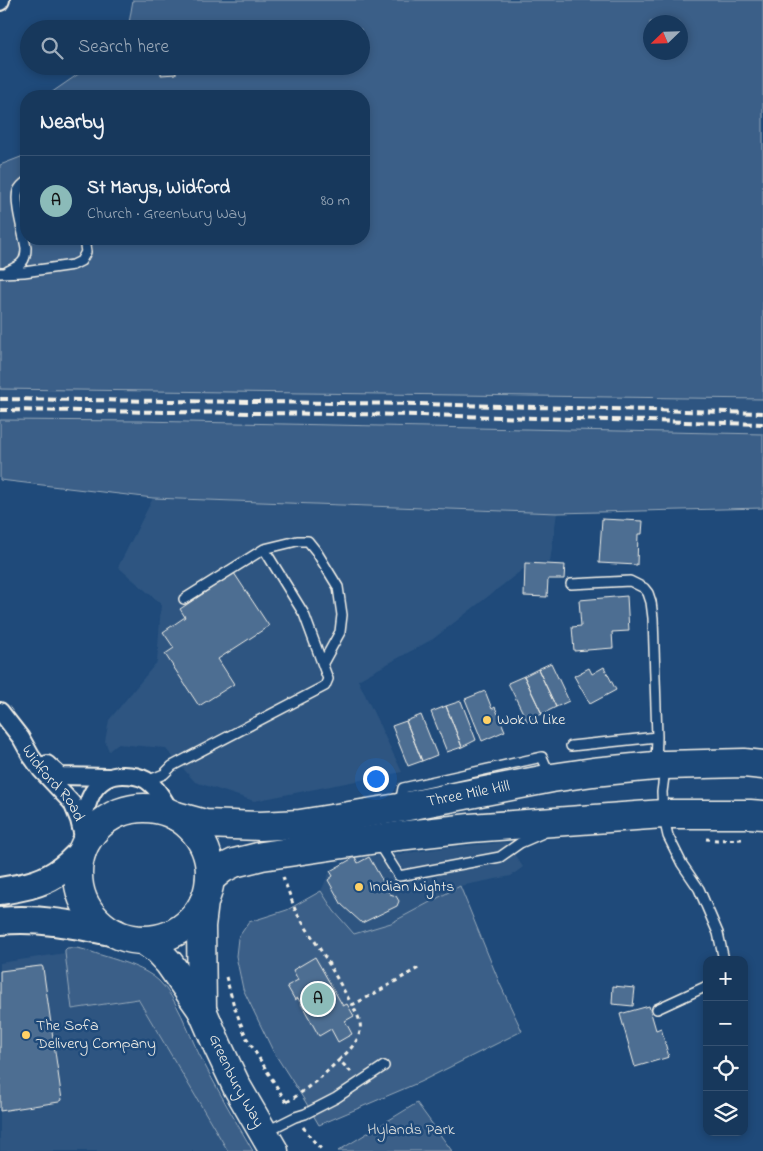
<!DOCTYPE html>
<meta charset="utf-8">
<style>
:root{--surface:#17385c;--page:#203f62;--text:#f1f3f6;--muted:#9eacbb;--line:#365272;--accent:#8bbbb9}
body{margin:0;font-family:"Indie Flower",sans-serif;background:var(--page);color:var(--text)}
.controls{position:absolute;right:15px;bottom:15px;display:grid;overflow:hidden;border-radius:10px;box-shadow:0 2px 8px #0003}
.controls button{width:45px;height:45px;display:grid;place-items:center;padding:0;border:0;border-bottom:1px solid var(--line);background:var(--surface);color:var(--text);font:25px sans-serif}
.compass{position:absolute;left:643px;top:15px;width:45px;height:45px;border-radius:50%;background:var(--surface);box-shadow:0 2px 8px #0003;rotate:247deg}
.you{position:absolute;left:375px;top:778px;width:18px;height:18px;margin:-12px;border:4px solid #fff;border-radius:50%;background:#1a73e8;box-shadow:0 0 0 8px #1a73e833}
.badge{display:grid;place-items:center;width:32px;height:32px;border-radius:50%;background:var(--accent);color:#111;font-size:16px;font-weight:700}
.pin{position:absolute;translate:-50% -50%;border:2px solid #fff;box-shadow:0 1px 5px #0006}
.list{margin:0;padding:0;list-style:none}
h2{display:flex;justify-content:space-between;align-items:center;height:65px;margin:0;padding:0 20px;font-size:21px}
h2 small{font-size:16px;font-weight:400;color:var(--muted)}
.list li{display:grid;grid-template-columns:32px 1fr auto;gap:15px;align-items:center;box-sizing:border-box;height:90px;padding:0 20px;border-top:1px solid var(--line)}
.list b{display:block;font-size:19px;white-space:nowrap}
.list p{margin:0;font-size:16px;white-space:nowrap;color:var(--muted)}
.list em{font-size:16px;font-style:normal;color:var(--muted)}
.icon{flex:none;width:28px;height:28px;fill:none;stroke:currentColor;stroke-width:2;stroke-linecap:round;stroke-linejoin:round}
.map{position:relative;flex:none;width:763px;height:1151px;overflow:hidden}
.search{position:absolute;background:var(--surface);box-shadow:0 2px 8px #0003;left:20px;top:20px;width:350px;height:55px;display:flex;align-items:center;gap:12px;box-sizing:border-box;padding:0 18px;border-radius:28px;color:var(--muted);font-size:19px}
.panel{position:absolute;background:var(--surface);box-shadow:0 2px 8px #0003;left:20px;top:90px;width:350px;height:155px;border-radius:20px}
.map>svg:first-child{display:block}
</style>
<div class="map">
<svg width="763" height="1151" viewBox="0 0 763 1151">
<rect width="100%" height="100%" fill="#1f4a7a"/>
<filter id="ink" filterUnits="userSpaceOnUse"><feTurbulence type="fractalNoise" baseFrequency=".02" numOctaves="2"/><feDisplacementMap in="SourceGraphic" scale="10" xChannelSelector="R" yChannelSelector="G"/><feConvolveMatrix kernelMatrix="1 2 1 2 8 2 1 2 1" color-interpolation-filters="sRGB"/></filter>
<g filter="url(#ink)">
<path fill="#2d5581" d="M0,389L763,399V434L140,421L0,420Z
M153,498L557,513L550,562L531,563L433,639L358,680L402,772L254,801L195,782L165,748L117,744L109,751L105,741L109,720L157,662L161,604L118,567Z
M506,842L523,867L511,876L460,886L391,923L354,934L334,911L321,891L330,871L355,857L399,854L443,848Z
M65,953L72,1009L138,999L228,1151H0V963Z"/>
<path fill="#3a5f88" stroke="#97a8b8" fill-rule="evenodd" d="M133,0H763V399L0,389V165L26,155V239H364V96H48V95L90,66H361V29H128ZM650,22H680V52H650Z
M0,420L140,421L763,434V508L557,513L153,498L0,480Z
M460,886L500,984L522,1031L420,1082L319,1125L305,1101L273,1051L243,989L236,956L238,938L249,922L287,910L321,891L334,911L354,934L391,923Z
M67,948C79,946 93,953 104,956C123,962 145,968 159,981C177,998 188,1032 199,1054C216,1087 234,1119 253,1151H228L138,999L72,1009L65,953V950Z
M417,1103L452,1151H338Z"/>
<path fill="#4d6e92" stroke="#f4f1e8" d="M154,66H176V74L161,75V69H155Z
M602,519L643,521L642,534H638L637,565L599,563Z
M525,563L565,565L564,579H548L547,597L524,596Z
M234,573L269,626L218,659L234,684L199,706L165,654L174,648L163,632L185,617L180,609Z
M627,596L629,631L612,632L613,648L574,651L572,627L581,626L579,600Z
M551,663L569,701L556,707L538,669Z
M604,667L616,690L590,704L574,676L589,668L592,674Z
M538,669L556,707L542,714L524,676Z
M524,676L542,714L527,721L508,683Z
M485,691L492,709L495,707L505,731L482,741L465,699Z
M461,701L476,740L462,747L446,706Z
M446,706L462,747L447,752L431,712Z
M421,715L437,755L422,761L406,721Z
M406,721L422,761L408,766L392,726Z
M355,857L358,863L369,857L390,894L396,896L399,901L397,906L362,923L342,905L328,880L333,876L330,871Z
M315,957L343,1006L347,1004L354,1016L345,1021L352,1034L338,1042L331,1029L319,1036L298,998L295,1000L287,986L298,980L293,970Z
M40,966H42L43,968L62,1100L59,1102L0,1111V971Z
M613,986L635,988L633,1006L612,1004Z
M649,1006L656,1030L661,1028L669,1057L635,1067L620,1014Z"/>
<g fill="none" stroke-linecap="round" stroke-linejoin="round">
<g stroke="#f4f1e8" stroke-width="12">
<path id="lane" d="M8,271C21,265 26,262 26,248C24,235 14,202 18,191C20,187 23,184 26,182
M0,273L24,272L73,265L81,261L86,252L84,239
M264,549L297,541H308L316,551L338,587L342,615L340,632L323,663
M571,584L630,581L644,588L648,593L651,602L653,618L657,737L656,764
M571,746L657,737
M665,769L662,792L663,814L668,836L682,864L699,889L718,933L724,960
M147,781L164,774L172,766L325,686L328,679L304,614L264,549L184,599
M400,803L403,788L542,757L550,775
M378,843L399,876L500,857L520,843L543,833
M657,1009L707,986
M265,1132L295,1117L305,1114L336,1098L384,1066"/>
</g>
<g stroke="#f4f1e8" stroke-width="20">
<g id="street">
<path d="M0,2L1,0"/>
<path id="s1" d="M0,711L21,738L31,756L41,770L72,803L79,820L85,845"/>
<path d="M47,764L60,776L109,777"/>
<path d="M82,828C86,803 93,775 123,775C131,775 139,776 146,780C158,788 165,802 172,814"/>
</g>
</g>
<g stroke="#f4f1e8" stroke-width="30">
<path id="primary" d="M0,891C19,888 39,885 56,874C66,868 75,859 83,850
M0,921C40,917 77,925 116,933"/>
</g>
<g stroke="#f4f1e8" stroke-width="31">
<g id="highway">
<circle cx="144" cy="874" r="66"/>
<path id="s2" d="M176,816L205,824L260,826L300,824L398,808L552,778L593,772L665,765L744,763L763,765"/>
<path d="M210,879L222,869L234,863L262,856L398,836L470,828L663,814H750L763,815"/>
<path id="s3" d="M143,940L157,950L169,963L202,1010L218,1047L237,1087L274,1151"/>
<path d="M202,1010L201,926L204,902"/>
</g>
</g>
<path stroke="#f4f1e8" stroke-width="3" stroke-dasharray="4 4" stroke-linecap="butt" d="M706,839L717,840L745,839
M283,877L296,912L325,957L352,1005
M226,977L234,1006L246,1037L288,1105
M339,1060C349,1051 363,1038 360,1023C359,1017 355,1010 352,1005L370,996L420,967
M287,1102L298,1095L321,1077L339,1060L351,1072
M303,1127L311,1138L323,1151"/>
<use href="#lane" stroke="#1f4a7a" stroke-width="9"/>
<use href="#street" stroke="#1f4a7a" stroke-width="16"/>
<use href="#primary" stroke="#1f4a7a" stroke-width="26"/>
<use href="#highway" stroke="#1f4a7a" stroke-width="28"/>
<path stroke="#f4f1e8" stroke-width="4" stroke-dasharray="8 4" stroke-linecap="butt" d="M0,399L421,404L763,413
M0,410L421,415L763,424"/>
</g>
</g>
<g fill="#ffd166" stroke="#1f4a7a" stroke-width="2">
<circle cx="487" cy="720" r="5"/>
<circle cx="359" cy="887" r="5"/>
<circle cx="26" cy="1035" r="5"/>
</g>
<g text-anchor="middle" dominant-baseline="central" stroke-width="5" stroke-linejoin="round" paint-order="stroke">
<g font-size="16" fill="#f4f1e8" stroke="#1f4a7a" text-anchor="start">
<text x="497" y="720">Wok U Like</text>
<text x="369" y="887">Indian Nights</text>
<text x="36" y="1026">The Sofa<tspan x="36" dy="18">Delivery Company</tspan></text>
</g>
<g font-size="16" fill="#f4f1e8" stroke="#1f4a7a">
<text stroke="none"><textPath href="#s1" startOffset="90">Widford Road</textPath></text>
<text stroke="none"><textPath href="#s2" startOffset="296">Three Mile Hill</textPath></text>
<text stroke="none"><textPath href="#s3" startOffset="171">Greenbury Way</textPath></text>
</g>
<g font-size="16" fill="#e1e2de" stroke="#1f4a7a">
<text x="411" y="1130">Hylands Park</text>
</g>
</g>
</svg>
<div class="controls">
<button>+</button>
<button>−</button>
<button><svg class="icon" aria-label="locate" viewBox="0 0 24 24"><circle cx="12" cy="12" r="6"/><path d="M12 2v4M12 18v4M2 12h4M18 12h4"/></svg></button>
<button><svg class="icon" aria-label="layers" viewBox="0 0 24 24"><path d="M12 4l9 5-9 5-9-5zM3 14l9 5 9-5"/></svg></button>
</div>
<svg class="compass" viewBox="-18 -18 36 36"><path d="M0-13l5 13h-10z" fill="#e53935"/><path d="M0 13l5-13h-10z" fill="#9eacbb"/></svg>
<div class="you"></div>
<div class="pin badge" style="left:318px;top:999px">A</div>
<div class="search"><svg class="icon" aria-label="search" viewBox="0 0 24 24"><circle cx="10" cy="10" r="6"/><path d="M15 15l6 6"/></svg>Search here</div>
<section class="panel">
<h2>Nearby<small></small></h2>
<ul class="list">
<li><span class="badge">A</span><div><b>St Marys, Widford</b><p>Church · Greenbury Way</p></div><em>80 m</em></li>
</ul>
</section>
</div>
